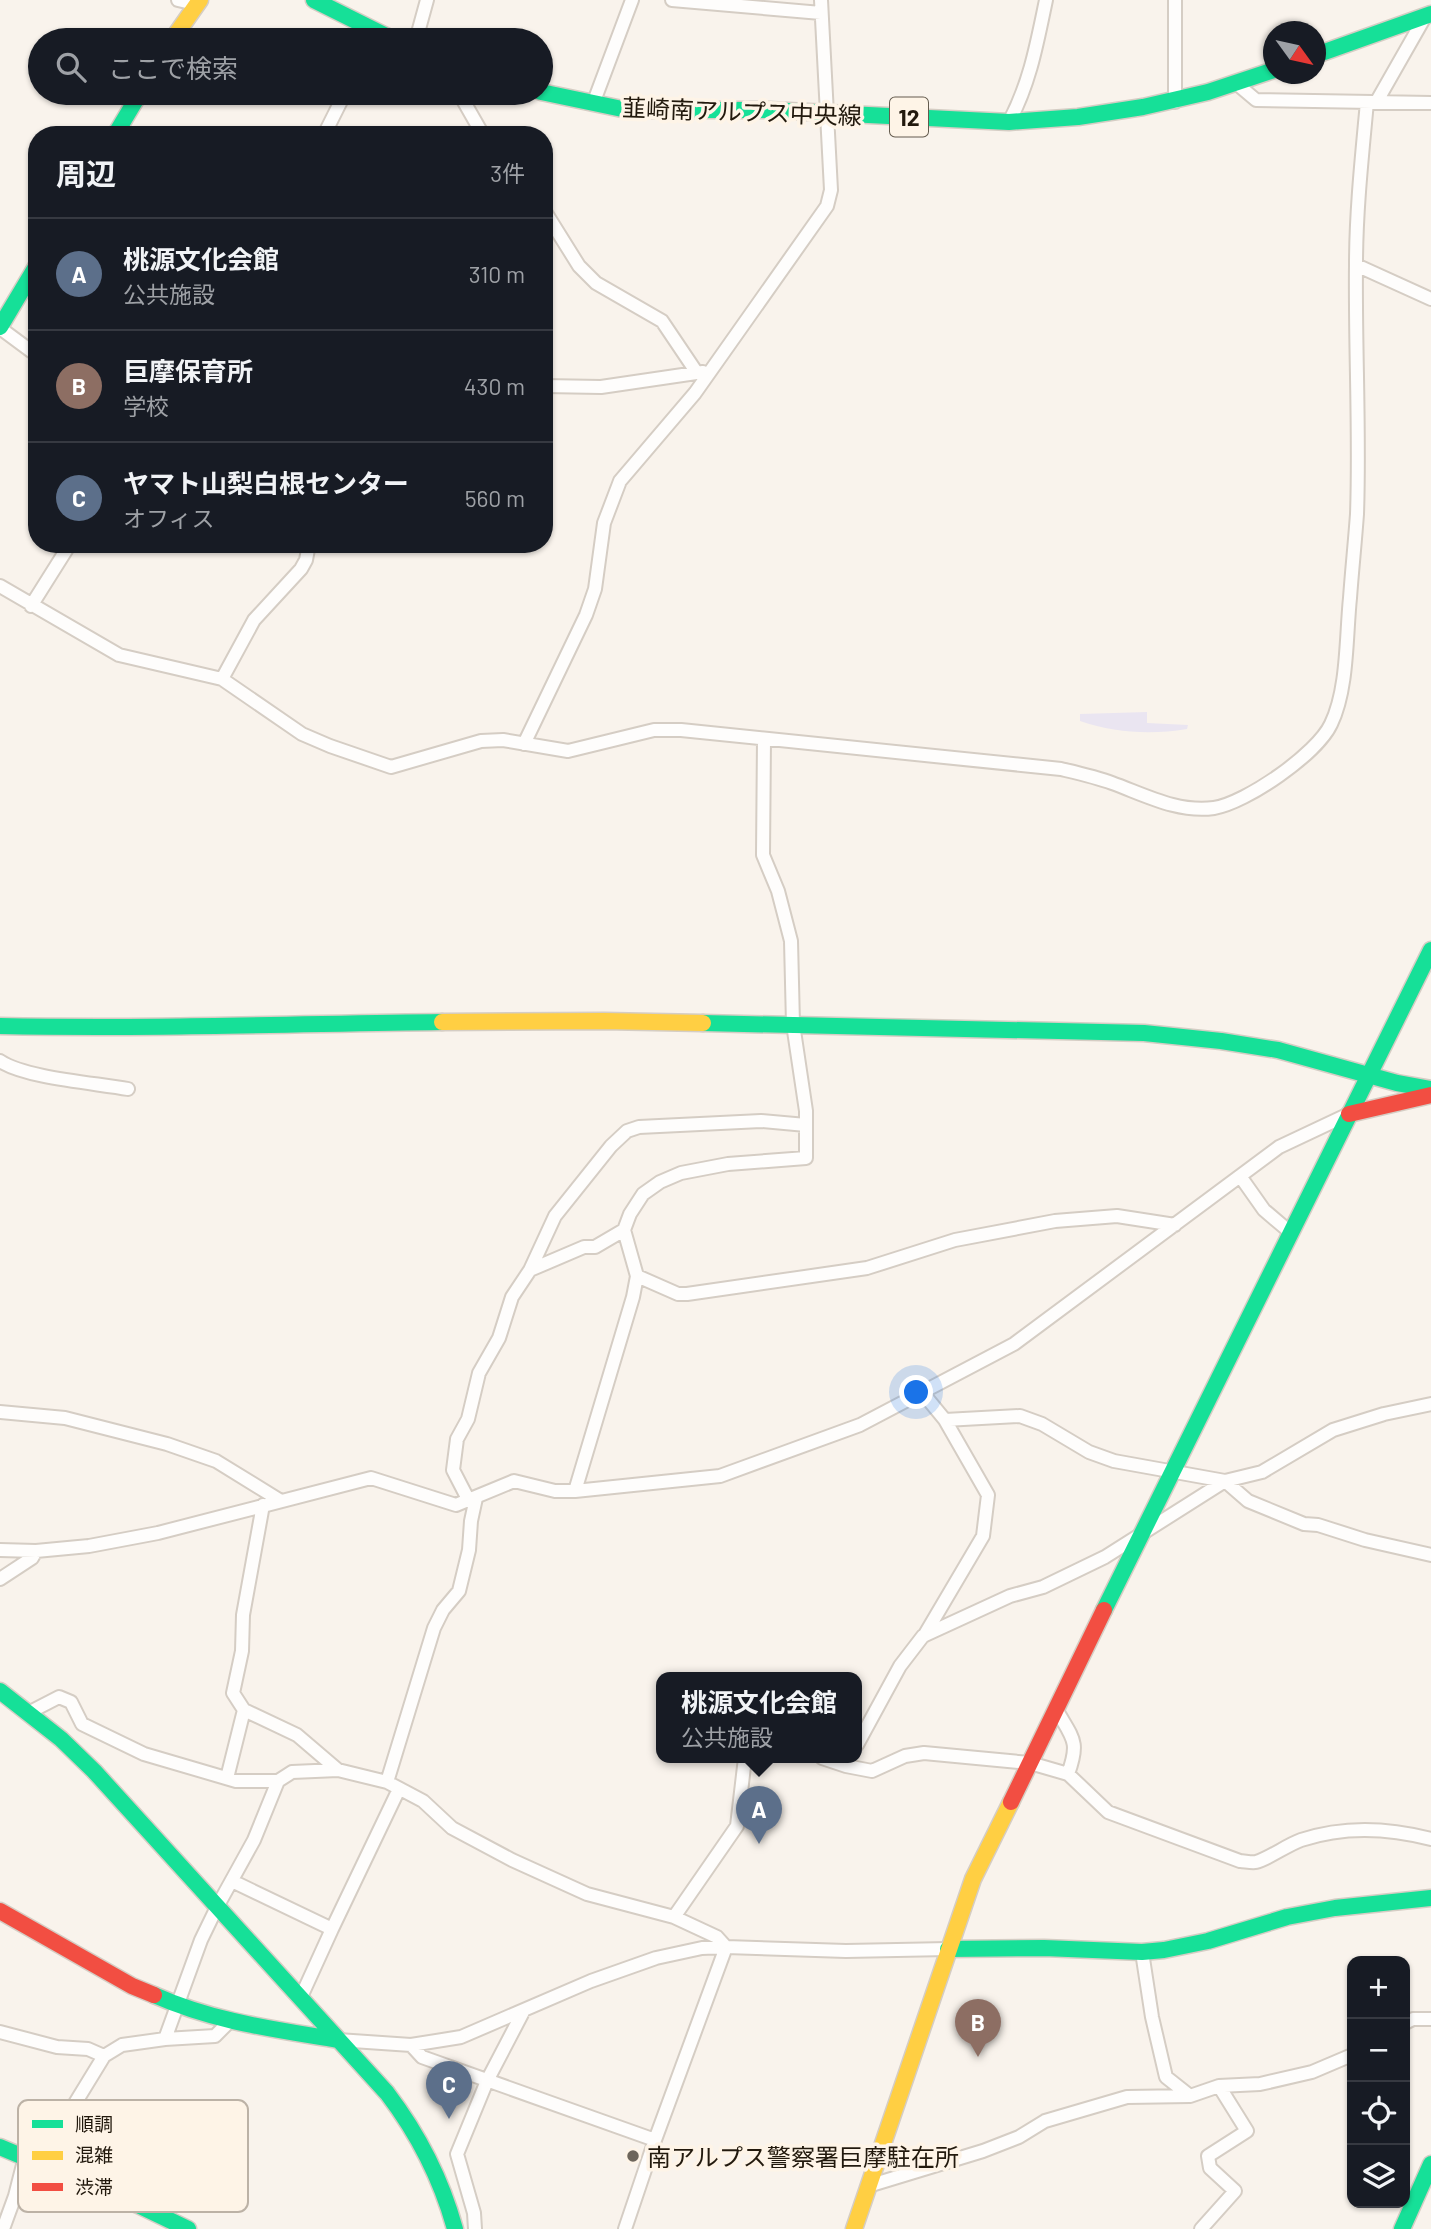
<!DOCTYPE html>
<html lang="ja">
<meta charset="utf-8">
<style>
:root{--surface:#171b24;--page:#242831;--text:#f1f3f6;--muted:#9ea1a6;--line:#363941;--accent:#7c3aed}
body{margin:0;font-family:Barlow,"Noto Sans JP",sans-serif;background:var(--page);color:var(--text)}
.controls{position:absolute;right:21px;bottom:21px;display:grid;overflow:hidden;border-radius:14px;box-shadow:0 2px 5px #0004}
.controls button{width:63px;height:63px;display:grid;place-items:center;padding:0;border:0;border-bottom:2px solid var(--line);background:var(--surface);color:var(--text);font:35px sans-serif}
.compass{position:absolute;left:1263px;top:21px;width:63px;height:63px;border-radius:50%;background:var(--surface);box-shadow:0 2px 5px #0004;rotate:123deg}
.you{position:absolute;left:917px;top:1393px;width:24px;height:24px;margin:-18px;border:5px solid #fff;border-radius:50%;background:#1a73e8;box-shadow:0 0 0 10px #1a73e833}
.badge{display:grid;place-items:center;width:46px;height:46px;border-radius:50%;background:var(--accent);color:#fff;font-size:23px;font-weight:700}
.pin{position:absolute;translate:-50% -58px;filter:drop-shadow(0 2px 4px #0008)}
.pin::after{content:'';position:absolute;top:37px;width:24px;height:21px;background:inherit;clip-path:polygon(0 0,100% 0,50% 100%)}
.popup{position:absolute;left:656px;top:1672px;width:206px;height:91px;box-sizing:border-box;display:grid;place-content:center;border-radius:14px;background:var(--surface);filter:drop-shadow(0 2px 5px #0005);font-size:23px;white-space:nowrap;color:var(--muted)}
.popup b{font-size:26px;color:var(--text)}
.popup::after{content:'';position:absolute;left:50%;top:100%;margin-left:-14px;border:14px solid transparent;border-top-color:var(--surface)}
.list{margin:0;padding:0;list-style:none}
h2{display:flex;justify-content:space-between;align-items:center;height:91px;margin:0;padding:0 28px;font-size:30px}
h2 small{font-size:23px;font-weight:400;color:var(--muted)}
.list li{display:grid;grid-template-columns:46px 1fr auto;gap:21px;align-items:center;box-sizing:border-box;height:112px;padding:0 28px;border-top:2px solid var(--line)}
.list b{display:block;font-size:26px;white-space:nowrap}
.list p{margin:0;font-size:23px;white-space:nowrap;color:var(--muted)}
.list em{font-size:23px;font-style:normal;color:var(--muted)}
.icon{flex:none;width:38px;height:38px;fill:none;stroke:currentColor;stroke-width:2;stroke-linecap:round;stroke-linejoin:round}
.map{position:relative;flex:none;width:1431px;height:2229px;overflow:hidden}
.search{position:absolute;background:var(--surface);box-shadow:0 2px 5px #0004;left:28px;top:28px;width:525px;height:77px;display:flex;align-items:center;gap:18px;box-sizing:border-box;padding:0 24px;border-radius:38px;color:var(--muted);font-size:26px}
.panel{position:absolute;background:var(--surface);box-shadow:0 2px 5px #0004;left:28px;top:126px;width:525px;height:427px;border-radius:28px}
.map>svg:first-child{display:block}
</style>
<div class="map">
<svg width="1431" height="2229" viewBox="0 0 1431 2229">
<rect width="100%" height="100%" fill="#f9f3ec"/>
<path fill="#eae5f1" d="M1147,712V723L1188,725L1187,729C1151,735 1115,733 1080,721V714Z"/>
<g fill="none" stroke-linecap="round" stroke-linejoin="round">
<g stroke="#d5cdc4" stroke-width="16">
<path id="street" d="M178,0L195,4
M672,0L821,13
M416,40L427,0
M1237,84L1256,100L1431,103
M459,93L483,135
M1377,101L1426,15
M1175,102V0
M593,104L632,0
M1009,122C1030,83 1037,43 1046,0
M324,135L345,93
M544,210L579,266L596,283L662,321L697,373
M1356,265L1431,299
M0,328L31,351L37,353
M544,386L601,387L703,372
M0,586L119,655L222,679L302,734L330,746L391,767L481,741L503,740L568,751L654,730H681L1061,769C1078,773 1096,777 1112,783C1145,795 1178,813 1214,808C1246,803 1317,754 1331,724C1348,689 1346,636 1350,598C1352,570 1355,542 1357,514C1360,432 1355,348 1356,265C1356,211 1362,156 1367,102
M31,606L70,544
M222,679L254,620L301,569L306,560L309,544
M524,744L586,615L595,589L604,523L620,481L695,393L827,206L831,190L821,0
M0,1061C25,1078 95,1083 128,1089
M1240,1176L1264,1210L1290,1232
M530,1270L555,1216L611,1146L627,1131L639,1127L761,1121L806,1125
M637,1276L678,1294H687L867,1268L955,1240L1055,1221L1117,1216L1175,1225
M922,1392L945,1420L988,1495L983,1536L924,1636
M0,1412L65,1418L167,1444L216,1461L281,1501
M945,1420L1020,1416L1042,1424L1089,1452L1114,1461L1225,1481L1248,1501L1304,1524L1318,1525L1365,1540L1431,1555
M575,1491L633,1297L637,1276L624,1230
M469,1501L453,1470L457,1439L468,1419L479,1373L499,1338L512,1297L530,1270L584,1247H595L624,1230L630,1214L643,1194L660,1182L681,1173L728,1164L806,1158V1111L793,1024L791,941L778,891L763,855L764,739
M0,1550L36,1551L89,1546L158,1533L371,1478L456,1505L514,1481L555,1491H575L720,1476L860,1425L1014,1344L1279,1147L1349,1114
M0,1579L32,1558L36,1551
M1056,1709C1073,1739 1080,1741 1068,1774
M244,1710L297,1735L338,1770
M28,1713L59,1697L71,1702L82,1724L144,1754L236,1781H278
M857,1745L900,1666L923,1636L1010,1596L1043,1587L1105,1557L1225,1481L1262,1472L1333,1430L1384,1414L1431,1404
M822,1758L846,1766L872,1771L905,1756L924,1753L1030,1763L1068,1774L1108,1812L1240,1861C1244,1861 1252,1863 1256,1862C1268,1859 1287,1845 1301,1840C1343,1826 1389,1828 1431,1839
M227,1778L244,1710L233,1693L242,1651L243,1615L263,1505
M387,1782L434,1628L443,1610L459,1591L469,1550L471,1521L476,1498
M232,1881L332,1929L399,1789
M674,1917L737,1826L745,1758
M1142,1952L1152,2017L1166,2077L1190,2096
M301,1997L332,1929
M1405,2023L1413,2019H1431
M0,2032L57,2047L88,2049L104,2056
M165,2039L201,1940L217,1907L254,1840L278,1781L292,1772L338,1770L387,1782L423,1801L452,1828L512,1860L587,1894L674,1917L717,1937L726,1947
M338,2040L411,2045L461,2037L591,1981L656,1958L702,1948L726,1947L846,1951L948,1949
M411,2045L422,2057L655,2140
M868,2186L983,2151L1019,2137L1045,2121L1127,2097L1190,2096L1219,2086L1260,2084L1312,2072L1352,2055
M3,2229L15,2196L25,2157L63,2123L104,2056L122,2045L165,2039L215,2036L229,2022
M475,2229L474,2213L457,2154L487,2081L523,2012
M625,2229L655,2140L726,1947
M1201,2229L1235,2191L1210,2168L1208,2156L1247,2131L1219,2086"/>
</g>
<g stroke="#d5cdc4" stroke-width="19">
<path id="fast" d="M314,0L394,40
M1316,55L1431,14
M541,92L627,110H768L1009,122L1078,117L1143,107L1208,92L1274,70
M115,135L140,93
M0,327L37,265
M703,1023L1144,1033L1221,1041L1278,1050L1397,1083L1431,1089
M0,1026C147,1029 295,1024 442,1022
M1104,1610L1431,950
M0,1691L61,1739L94,1771L387,2093C419,2135 441,2178 455,2229
M948,1949L1044,1948L1142,1952L1164,1950L1208,1941L1287,1917L1335,1908L1431,1898
M154,1995C215,2022 273,2029 338,2040
M0,2147L138,2205L188,2229
M1402,2229L1431,2164"/>
</g>
<g stroke="#d5cdc4" stroke-width="19">
<path id="slow" d="M172,40L200,0
M442,1022L604,1021L703,1023
M854,2229L973,1879L1011,1802"/>
</g>
<g stroke="#d5cdc4" stroke-width="19">
<path id="jam" d="M1349,1114L1431,1095
M1011,1802L1104,1610
M0,1911L132,1986L154,1995"/>
</g>
<use href="#street" stroke="#fefdfc" stroke-width="12"/>
<use href="#fast" stroke="#16e098" stroke-width="16"/>
<use href="#slow" stroke="#ffcf43" stroke-width="16"/>
<use href="#jam" stroke="#f24e42" stroke-width="16"/>
</g>
<circle fill="#6d655b" stroke="#fef4e7" stroke-width="2.5" cx="633" cy="2156" r="7"/>
<g text-anchor="middle" dominant-baseline="central" stroke-width="7" stroke-linejoin="round" paint-order="stroke">
<rect fill="#fef4e7" stroke="#645b4e" stroke-width="2" x="890" y="97.5" width="38" height="39" rx="5"/>
<g font-size="23" font-weight="bold" fill="#22190d">
<text x="909" y="117">12</text>
</g>
<g font-size="24" fill="#22190d" stroke="#fef4e7">
<text transform="translate(742 111) rotate(2)">韮崎南アルプス中央線</text>
</g>
<g font-size="24" fill="#22190d" stroke="#fef4e7" text-anchor="start">
<text x="647" y="2156">南アルプス警察署巨摩駐在所</text>
</g>
</g>
<rect x="18" y="2100" width="230" height="112" rx="10" fill="#fef4e7" stroke="#bcb2a6" stroke-width="2"/>
<rect x="32" y="2120" width="31" height="8" fill="#16e098"/>
<rect x="32" y="2151" width="31" height="9" fill="#ffcf43"/>
<rect x="32" y="2183" width="31" height="8" fill="#f24e42"/>
<g font-size="19" fill="#22190d">
<text x="75" y="2131">順調</text>
<text x="75" y="2162">混雑</text>
<text x="75" y="2194">渋滞</text>
</g>
</svg>
<div class="controls">
<button>+</button>
<button>−</button>
<button><svg class="icon" aria-label="locate" viewBox="0 0 24 24"><circle cx="12" cy="12" r="6"/><path d="M12 2v4M12 18v4M2 12h4M18 12h4"/></svg></button>
<button><svg class="icon" aria-label="layers" viewBox="0 0 24 24"><path d="M12 4l9 5-9 5-9-5zM3 14l9 5 9-5"/></svg></button>
</div>
<svg class="compass" viewBox="-18 -18 36 36"><path d="M0-13l5 13h-10z" fill="#e53935"/><path d="M0 13l5-13h-10z" fill="#9ea1a6"/></svg>
<div class="you"></div>
<div class="pin badge" style="left:759px;top:1844px;background:#5c6f8a">A</div>
<div class="popup"><b>桃源文化会館</b>公共施設</div>
<div class="pin badge" style="left:978px;top:2057px;background:#8d6e63">B</div>
<div class="pin badge" style="left:449px;top:2119px;background:#5c6f8a">C</div>
<div class="search"><svg class="icon" aria-label="search" viewBox="0 0 24 24"><circle cx="10" cy="10" r="6"/><path d="M15 15l6 6"/></svg>ここで検索</div>
<section class="panel">
<h2>周辺<small>3件</small></h2>
<ul class="list">
<li><span class="badge" style="background:#5c6f8a">A</span><div><b>桃源文化会館</b><p>公共施設</p></div><em>310 m</em></li>
<li><span class="badge" style="background:#8d6e63">B</span><div><b>巨摩保育所</b><p>学校</p></div><em>430 m</em></li>
<li><span class="badge" style="background:#5c6f8a">C</span><div><b>ヤマト山梨白根センター</b><p>オフィス</p></div><em>560 m</em></li>
</ul>
</section>
</div>
